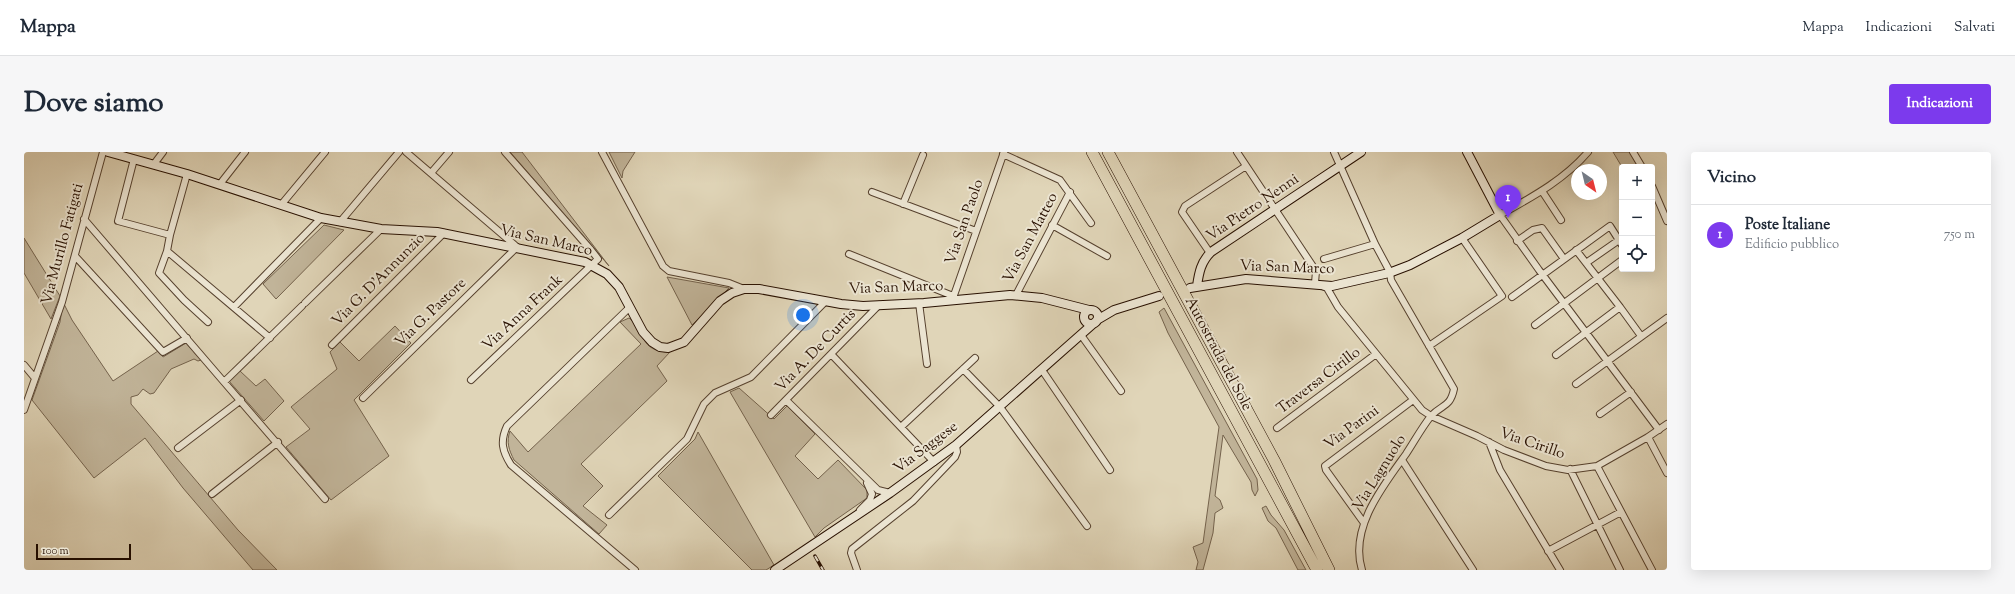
<!DOCTYPE html>
<html lang="it">
<meta charset="utf-8">
<style>
:root{--surface:#fff;--page:#f6f6f7;--text:#1f2937;--muted:#747a83;--line:#e0e1e3;--accent:#7c3aed}
body{margin:0;font-family:"Sorts Mill Goudy",serif;background:var(--page);color:var(--text)}
.controls{position:absolute;right:12px;top:12px;display:grid;overflow:hidden;border-radius:4px;box-shadow:0 4px 16px #0002}
.controls button{width:36px;height:36px;display:grid;place-items:center;padding:0;border:0;border-bottom:1px solid var(--line);background:var(--surface);color:var(--text);font:20px sans-serif}
.compass{position:absolute;left:1547px;top:12px;width:36px;height:36px;border-radius:50%;background:var(--surface);box-shadow:0 4px 16px #0002;rotate:145deg}
.scale{position:absolute;left:12px;bottom:10px;width:95px;box-sizing:border-box;padding-left:4px;border:2px solid #281000;border-top:0;font-size:11px;line-height:14px;white-space:nowrap;color:#281000;-webkit-text-stroke:3px #ebe4d1;paint-order:stroke}
.you{position:absolute;left:779px;top:163px;width:14px;height:14px;margin:-10px;border:3px solid #fff;border-radius:50%;background:#1a73e8;box-shadow:0 0 0 6px #1a73e833}
.badge{display:grid;place-items:center;width:26px;height:26px;border-radius:50%;background:var(--accent);color:#fff;font-size:13px;font-weight:700}
.pin{position:absolute;translate:-50% -33px;filter:drop-shadow(0 1px 2px #0008)}
.pin::after{content:'';position:absolute;top:21px;width:14px;height:12px;background:inherit;clip-path:polygon(0 0,100% 0,50% 100%)}
.list{margin:0;padding:0;list-style:none}
h2{display:flex;justify-content:space-between;align-items:center;height:52px;margin:0;padding:0 16px;font-size:17px}
h2 small{font-size:13px;font-weight:400;color:var(--muted)}
.list li{display:grid;grid-template-columns:26px 1fr auto;gap:12px;align-items:center;box-sizing:border-box;height:60px;padding:0 16px;border-top:1px solid var(--line)}
.list b{display:block;font-size:15px;white-space:nowrap}
.list p{margin:0;font-size:13px;white-space:nowrap;color:var(--muted)}
.list em{font-size:13px;font-style:normal;color:var(--muted)}
.icon{flex:none;width:22px;height:22px;fill:none;stroke:currentColor;stroke-width:2;stroke-linecap:round;stroke-linejoin:round}
.map{position:relative;flex:none;width:1643px;height:418px;overflow:hidden;border-radius:4px}
header{display:flex;align-items:center;gap:24px;box-sizing:border-box;height:56px;padding:0 20px;background:var(--surface);border-bottom:1px solid var(--line)}
header strong{font-size:19px}
nav{display:flex;gap:22px;margin-inline-start:auto;font-size:14px}
.intro{display:flex;align-items:center;justify-content:space-between;box-sizing:border-box;height:96px;padding:0 24px}
h1{margin:0;font-size:28px}
.button{padding:10px 18px;border-radius:4px;background:var(--accent);color:#fff;font-size:14px;font-weight:700}
main{display:flex;gap:24px;padding:0 24px}
aside{flex:1;background:var(--surface);border-radius:4px;box-shadow:0 4px 16px #0002}
.map>svg:first-child{display:block}
</style>
<header>
<strong>Mappa</strong>
<nav><a>Mappa</a><a>Indicazioni</a><a>Salvati</a></nav>
</header>
<div class="intro"><h1>Dove siamo</h1><a class="button">Indicazioni</a></div>
<main>
<div class="map">
<svg width="1643" height="418" viewBox="0 0 1643 418">
<rect width="100%" height="100%" fill="#e0d5b8"/>
<filter id="stains"><feTurbulence type="fractalNoise" baseFrequency=".005" numOctaves="4"/><feColorMatrix values="0 0 0 0 .2 0 0 0 0 .09 0 0 0 0 .02 0 0 0 .5 -.17"/></filter>
<radialGradient id="worn" r=".72"><stop offset=".6" stop-color="#630" stop-opacity="0"/><stop offset="1" stop-color="#630" stop-opacity=".3"/></radialGradient>
<path fill="#c1b499" stroke="#74624c" d="M486,0H498L585,114L574,101Z
M585,0H611L599,19L598,26Z
M1589,0H1606L1614,15H1598Z
M300,73L320,78L252,147L239,132Z
M0,86L36,144L27,167L0,121Z
M643,125L705,136L668,173Z
M39,150L48,168L89,229L134,199L139,205L162,191L177,208L174,209L170,207L147,217L130,241L126,242L119,237L114,243L107,245V252L214,378L253,418H229L159,336L121,286L70,326L8,248L36,170Z
M1140,156L1233,327L1234,338L1231,344L1228,338L1227,330L1199,283L1191,344L1196,348L1199,356L1191,361L1189,381L1179,418H1172L1174,410L1169,395L1179,391L1195,275L1144,181L1135,160Z
M605,166C622,178 614,200 646,200L633,214L643,229L557,312L579,334L559,354L583,373L575,382L490,308C485,298 482,290 486,279L504,300L617,192L596,170Z
M371,174L387,191L330,248L365,304L307,348L262,295L286,277L267,255L313,217L306,200L316,190L335,209Z
M216,219L232,234L241,227L260,249L240,269L205,229Z
M715,236L750,267L763,254L791,282L771,304L794,327L814,308L843,338V346L800,376L791,385L706,240Z
M674,280L750,413L742,418H728L634,324L671,287Z
M1242,354L1247,363L1260,378L1282,418H1274L1252,376L1244,369L1238,356Z"/>
<g fill="none" stroke-linecap="round" stroke-linejoin="round">
<g stroke="#56412e" stroke-width="8">
<path id="street" d="M578,0L639,114L645,119L705,131L720,137
M1213,0L1292,119L1291,131L1303,136L1314,155L1398,258L1407,264L1453,284L1480,298L1522,314L1544,318L1573,314L1624,285L1643,272
M1310,0L1351,92L1366,120L1367,128L1430,237C1426,256 1418,252 1407,264C1398,275 1390,290 1382,302C1359,334 1325,376 1338,418
M1564,0C1540,28 1508,45 1476,63L1515,118L1635,278
M1609,0L1618,15
M979,2L1036,28L1067,71
M110,7L94,69L146,83L143,99L246,186
M130,12L139,0
M407,21L425,0
M196,32L221,0
M1628,34L1643,69
M1518,39L1537,68
M848,40L952,79
M879,52L899,3
M257,53L301,0
M60,67L200,230
M316,70L375,0
M1028,73L1083,104
M146,83L163,22
M1493,89L1509,78L1518,76L1540,107
M1552,98L1596,155
M143,99L135,121L160,148L184,170
M1186,101L1158,60L1161,54L1222,14
M825,102L929,144
M51,104L139,200L163,186
M1300,107L1351,92
M1562,111L1595,88
M992,143L1046,40
M1488,145L1586,74L1598,93
M928,149L980,0
M281,151L357,77
M895,151L903,212
M278,154L200,230L301,347
M210,155L297,66
M606,155L483,274C476,289 478,299 487,313L611,418
M1511,173L1598,108
M1057,183L1097,239
M308,193L420,81
M1405,194L1478,144L1438,86
M807,202L910,310
M1532,203L1596,155L1617,184
M0,213L10,225
M939,217L976,255L1063,374
M1018,218L1086,318
M447,228L574,107L567,98L481,0
M1552,232L1643,166
M339,246L493,95L382,0
M762,248L854,338L866,341
M0,258L38,150L79,0
M1576,262L1607,240
M747,263L855,153
M877,275L951,206
M1253,276L1352,202
M1624,285L1643,321
M1465,290L1476,318L1536,418
M154,296L217,248
M1378,308L1449,418
M1573,314L1628,418
M1546,317L1596,418
M188,342L254,290
M836,358L846,348L848,342L843,331
M585,363L663,287L680,252L691,241L727,225L801,150
M1340,371L1302,318L1301,314L1389,248
M1524,399L1597,360
M833,418L827,401L828,397L889,349L931,305L933,300L932,293"/>
</g>
<g stroke="#281000" stroke-width="10">
<path id="secondary" d="M84,0L163,22L297,66L357,77L413,80L561,110L583,122L595,135L619,180L628,190L636,195L644,196L660,190L696,149L708,141L720,137H735L817,152L839,154L900,151L986,143L1018,146L1065,158
M1173,134C1175,120 1177,110 1187,100L1337,0
M1166,136L1222,127L1308,134L1365,121L1386,113L1438,86L1476,63L1443,0
M1060 165a7 7 0 1 1 14 0a7 7 0 1 1-14 0Z
M1073,168L1090,158L1135,144
M751,418L866,341L932,293L1070,171"/>
</g>
<g stroke="#281000" stroke-width="12">
<path id="highway" d="M1068,0L1293,418
M1084,0L1250,308L1305,418"/>
</g>
<use href="#street" stroke="#ebe4d1" stroke-width="6"/>
<use href="#secondary" stroke="#ebe4d1" stroke-width="8"/>
<use href="#highway" stroke="#e0d5b8" stroke-width="11"/>
<g stroke="#281000" stroke-width="3.5">
<path id="rail" d="M791,404L799,418"/>
</g>
<use href="#rail" stroke="#ebe4d1" stroke-width="2" stroke-dasharray="6" stroke-linecap="butt"/>
</g>
<g text-anchor="middle" dominant-baseline="central" stroke-width="4" stroke-linejoin="round" paint-order="stroke">
<g font-size="15" fill="#281000" stroke="#ebe4d1">
<text transform="translate(1229 56) rotate(-34)">Via Pietro Nenni</text>
<text transform="translate(941 70) rotate(-71)">Via San Paolo</text>
<text transform="translate(1007 86) rotate(-62)">Via San Matteo</text>
<text transform="translate(522 89) rotate(13)">Via San Marco</text>
<text transform="translate(39 92) rotate(-75)">Via Murillo Fatigati</text>
<text transform="translate(1263 116) rotate(2)">Via San Marco</text>
<text transform="translate(355 128) rotate(-45)">Via G. D'Annunzio</text>
<text transform="translate(872 136) rotate(-2)">Via San Marco</text>
<text transform="translate(407 161) rotate(-44)">Via G. Pastore</text>
<text transform="translate(499 161) rotate(-43)">Via Anna Frank</text>
<text transform="translate(792 199) rotate(-46)">Via A. De Curtis</text>
<text transform="translate(1194 202) rotate(62)">Autostrada del Sole</text>
<text transform="translate(1295 229) rotate(-37)">Traversa Cirillo</text>
<text transform="translate(1328 276) rotate(-36)">Via Parini</text>
<text transform="translate(1508 292) rotate(19)">Via Cirillo</text>
<text transform="translate(902 296) rotate(-37)">Via Saggese</text>
<text transform="translate(1356 321) rotate(-58)">Via Lagnuolo</text>
</g>
</g>
<rect width="100%" height="100%" filter="url(#stains)"/>
<rect width="100%" height="100%" fill="url(#worn)"/>
</svg>
<div class="controls">
<button>+</button>
<button>−</button>
<button><svg class="icon" aria-label="locate" viewBox="0 0 24 24"><circle cx="12" cy="12" r="6"/><path d="M12 2v4M12 18v4M2 12h4M18 12h4"/></svg></button>
</div>
<svg class="compass" viewBox="-18 -18 36 36"><path d="M0-13l5 13h-10z" fill="#e53935"/><path d="M0 13l5-13h-10z" fill="#747a83"/></svg>
<div class="scale">100 m</div>
<div class="you"></div>
<div class="pin badge" style="left:1484px;top:66px">1</div>
</div>
<aside>
<h2>Vicino<small></small></h2>
<ul class="list">
<li><span class="badge">1</span><div><b>Poste Italiane</b><p>Edificio pubblico</p></div><em>750 m</em></li>
</ul>
</aside>
</main>
